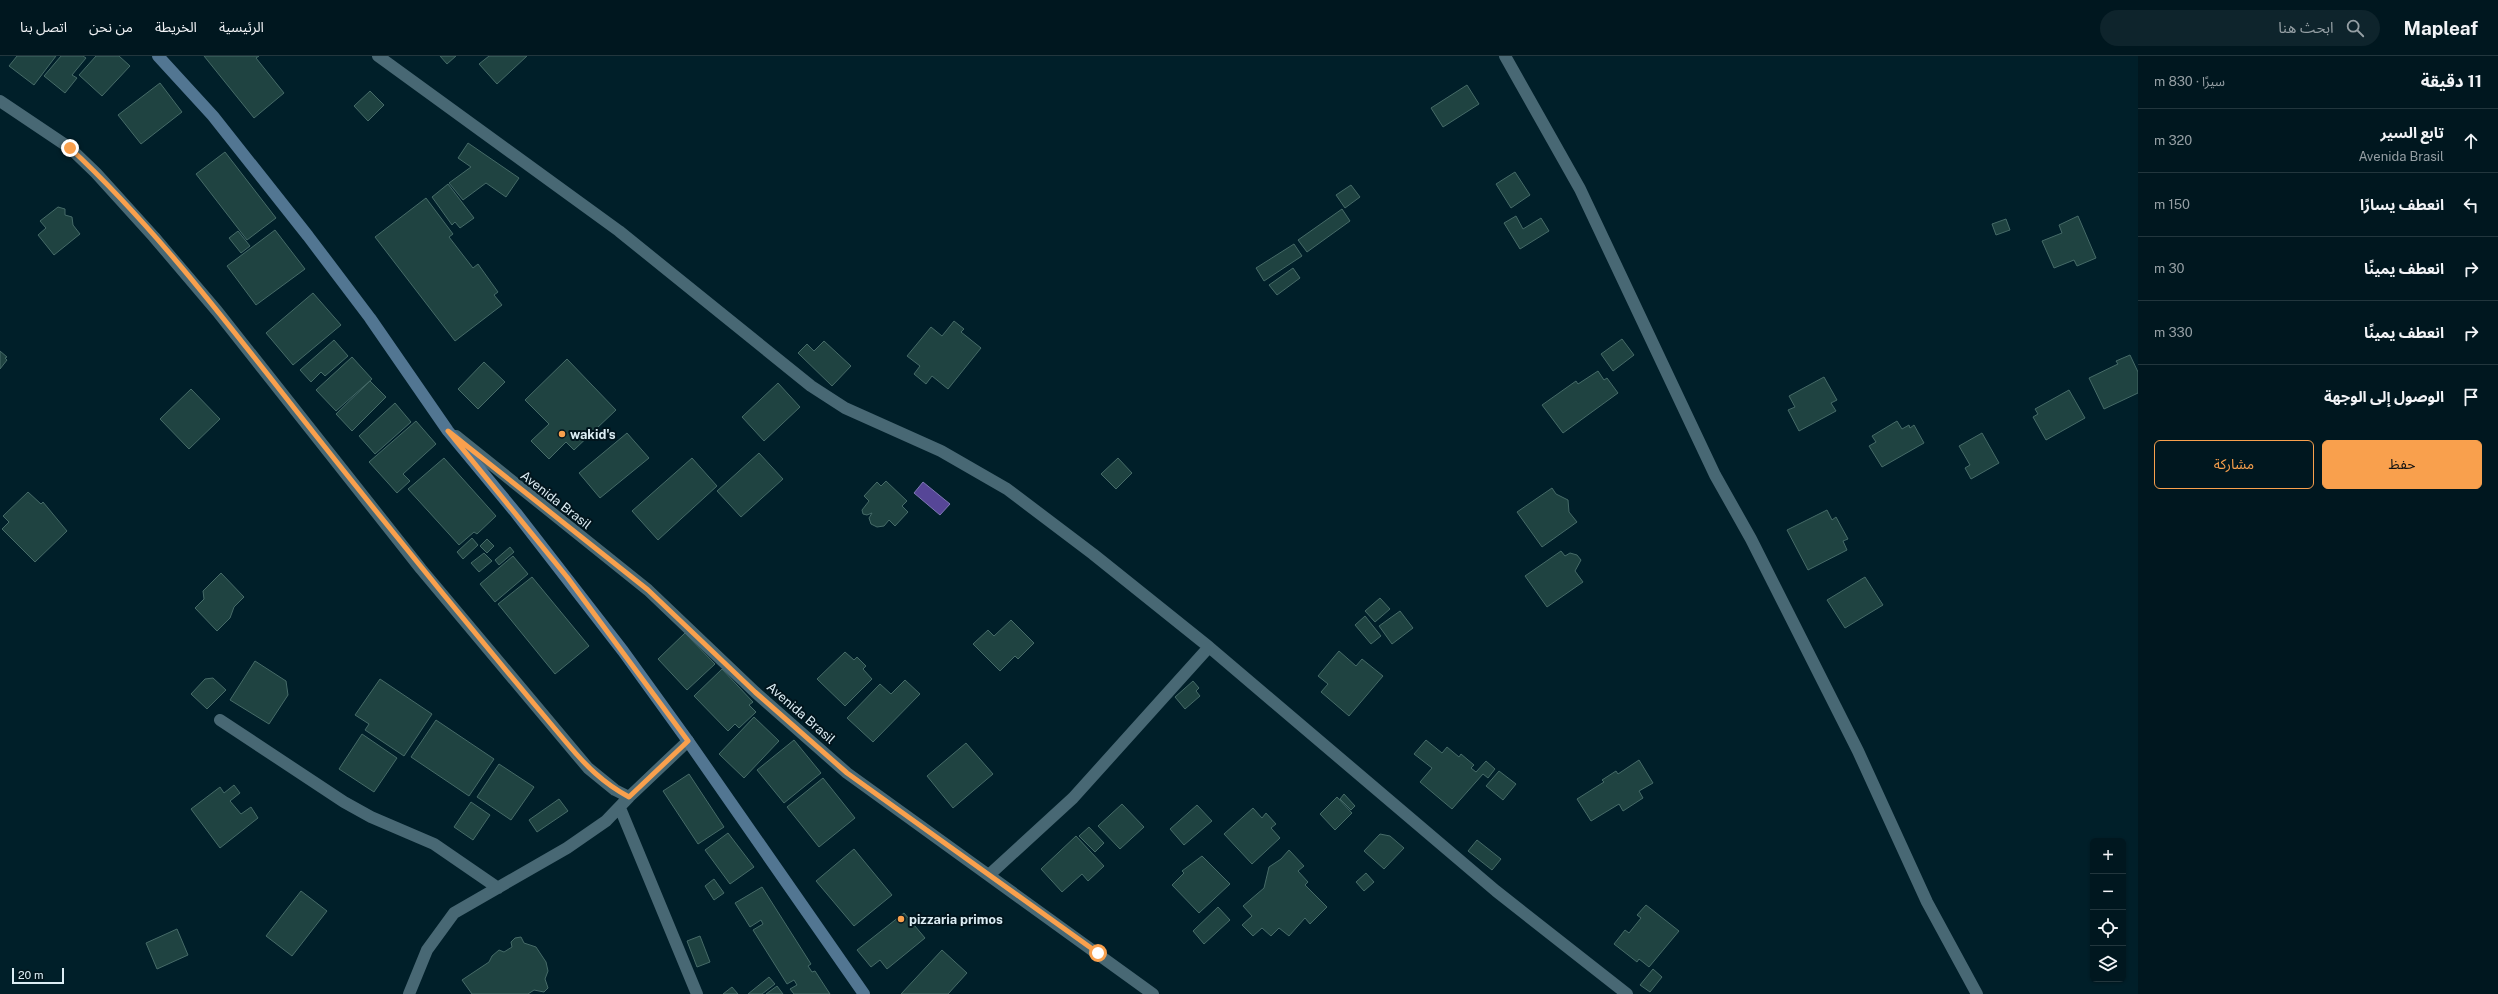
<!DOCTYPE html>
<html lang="ar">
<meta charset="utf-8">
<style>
:root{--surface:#00171f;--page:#0e242c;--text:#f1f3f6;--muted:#959fa4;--line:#22363d;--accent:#f9a04d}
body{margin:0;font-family:"Public Sans","Noto Sans Arabic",sans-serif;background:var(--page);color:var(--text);direction:rtl}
.controls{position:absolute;right:12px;bottom:12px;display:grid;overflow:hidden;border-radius:6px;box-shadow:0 1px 3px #0004}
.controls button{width:36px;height:36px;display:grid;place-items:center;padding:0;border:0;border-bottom:1px solid var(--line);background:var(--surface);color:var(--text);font:20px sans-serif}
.scale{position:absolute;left:12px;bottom:10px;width:52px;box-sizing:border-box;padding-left:4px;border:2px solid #dcedf4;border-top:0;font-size:11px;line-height:14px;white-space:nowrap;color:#dcedf4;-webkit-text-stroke:3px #01151d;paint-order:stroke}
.stop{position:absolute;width:12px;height:12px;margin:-9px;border:3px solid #f9a04d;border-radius:50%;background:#fff}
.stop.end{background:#f9a04d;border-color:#fff;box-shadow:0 1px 4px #0008}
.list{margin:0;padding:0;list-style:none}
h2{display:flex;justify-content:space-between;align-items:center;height:52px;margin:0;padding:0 16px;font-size:17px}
h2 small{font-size:13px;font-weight:400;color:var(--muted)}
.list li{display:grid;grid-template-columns:26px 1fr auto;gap:12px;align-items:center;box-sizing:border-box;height:64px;padding:0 16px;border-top:1px solid var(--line)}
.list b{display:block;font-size:15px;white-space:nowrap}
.list p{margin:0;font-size:13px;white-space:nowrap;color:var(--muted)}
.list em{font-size:13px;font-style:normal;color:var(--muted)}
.actions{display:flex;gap:8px;padding:12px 16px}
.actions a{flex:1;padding:9px 0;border:1px solid var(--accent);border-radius:6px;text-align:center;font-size:14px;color:var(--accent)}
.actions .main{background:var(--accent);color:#111}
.icon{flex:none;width:22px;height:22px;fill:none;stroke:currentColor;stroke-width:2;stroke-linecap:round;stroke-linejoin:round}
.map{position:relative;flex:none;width:2138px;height:938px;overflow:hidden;direction:ltr}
header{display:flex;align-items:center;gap:24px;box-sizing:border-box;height:56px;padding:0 20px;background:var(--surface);border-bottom:1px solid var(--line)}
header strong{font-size:19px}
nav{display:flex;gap:22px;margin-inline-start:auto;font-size:14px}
.search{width:280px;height:36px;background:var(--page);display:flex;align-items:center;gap:10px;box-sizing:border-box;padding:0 14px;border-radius:22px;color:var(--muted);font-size:15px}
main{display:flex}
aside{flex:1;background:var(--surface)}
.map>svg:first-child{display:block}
</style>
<header>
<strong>Mapleaf</strong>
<div class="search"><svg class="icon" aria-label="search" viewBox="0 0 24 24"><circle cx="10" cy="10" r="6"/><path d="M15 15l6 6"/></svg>ابحث هنا</div>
<nav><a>الرئيسية</a><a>الخريطة</a><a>من نحن</a><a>اتصل بنا</a></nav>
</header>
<main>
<aside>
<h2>11 دقيقة<small>سيرًا · 830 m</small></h2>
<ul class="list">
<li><svg class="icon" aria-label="ahead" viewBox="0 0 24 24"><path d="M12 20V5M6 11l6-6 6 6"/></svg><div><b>تابع السير</b><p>Avenida Brasil</p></div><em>320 m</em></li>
<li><svg class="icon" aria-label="left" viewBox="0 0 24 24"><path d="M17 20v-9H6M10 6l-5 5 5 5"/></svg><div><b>انعطف يسارًا</b></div><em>150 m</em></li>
<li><svg class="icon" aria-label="right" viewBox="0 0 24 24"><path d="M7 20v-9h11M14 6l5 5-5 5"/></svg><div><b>انعطف يمينًا</b></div><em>30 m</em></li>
<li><svg class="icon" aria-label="right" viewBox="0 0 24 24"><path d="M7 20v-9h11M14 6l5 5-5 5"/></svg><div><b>انعطف يمينًا</b></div><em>330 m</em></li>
<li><svg class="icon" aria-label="arrive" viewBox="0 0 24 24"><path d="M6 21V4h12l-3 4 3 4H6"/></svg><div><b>الوصول إلى الوجهة</b></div></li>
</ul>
<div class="actions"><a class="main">حفظ</a><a>مشاركة</a></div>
</aside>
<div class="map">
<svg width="2138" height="938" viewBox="0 0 2138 938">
<rect width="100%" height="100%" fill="#001f29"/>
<path fill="#564697" stroke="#7e78b3" d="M923,426L950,448L940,459L914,437Z"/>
<path fill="#1f4341" stroke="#466b68" d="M17,0H56L34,29L9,10Z
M61,0H83L86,2L72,19L77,22L65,37L44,20Z
M96,0H119L130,10L102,40L79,19Z
M204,0H259L256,2L284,37L254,62Z
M440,0H456L447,8Z
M489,0H527L497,28L479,8Z
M160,27L182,56L141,88L118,59Z
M1467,29L1479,48L1443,71L1431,52Z
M370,35L384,49L368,65L354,50Z
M468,87L519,122L506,141L486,127L463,144L449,127L471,111L458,102Z
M225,96L276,162L247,184L196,118Z
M1515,116L1530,139L1511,152L1496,128Z
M448,128L474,162L460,172L455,166L452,169L432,141Z
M1351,129L1360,141L1345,152L1336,139Z
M426,142L453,178L449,181L473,212L478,208L498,236L494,239L502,249L455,285L375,181Z
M58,151L65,153V159L72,161L73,169L80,178L54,199L38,179L46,172L40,165Z
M1342,153L1350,165L1307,196L1298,184Z
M1516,160L1523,173L1541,162L1549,175L1520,193L1504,167Z
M2078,160L2096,202L2077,210L2074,204L2054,212L2042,185L2062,177L2059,169Z
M2006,163L2010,174L1996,179L1992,168Z
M275,174L305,213L256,249L227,210Z
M238,175L250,190L241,197L229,182Z
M1294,188L1302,200L1264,225L1256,212Z
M1293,212L1300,222L1277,239L1269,229Z
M313,237L341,269L293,309L266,277Z
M954,265L964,273L961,276L981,292L948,333L932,320L926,328L914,318L920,310L907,300L931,271L942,280Z
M1622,283L1634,299L1613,315L1601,298Z
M334,284L348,300L325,320L321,316L311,326L300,314Z
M824,285L851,310L832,330L798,297L807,288L814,295Z
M0,295L7,301L5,302L7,304L0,313Z
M2130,299L2138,316V337L2104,353L2089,322L2118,308L2116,305Z
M352,301L372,323L336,355L316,334Z
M567,303L616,354L574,394L566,386L549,403L531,385L549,368L525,344Z
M484,306L505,326L478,353L458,333Z
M1598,315L1604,324L1607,322L1618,337L1563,377L1542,349L1576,325L1578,328Z
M1824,321L1837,344L1831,347L1836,355L1799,375L1788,354L1795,351L1789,340Z
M370,325L386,341L352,375L336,358Z
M778,327L800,351L764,385L742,361Z
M191,333L220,363L189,393L160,363Z
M2069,334L2085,362L2046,384L2033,361L2038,358L2035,353Z
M395,347L411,366L375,398L359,380Z
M416,365L436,388L403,418L410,425L397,437L369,406Z
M1897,365L1902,373L1909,369L1910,372L1914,369L1924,387L1882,411L1869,390L1876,386L1872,380Z
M627,377L649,402L600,442L579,417Z
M1982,377L1999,407L1971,423L1965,412L1970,409L1959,390Z
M759,397L783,423L741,461L717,435Z
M444,402L496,460L477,478L474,476L459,489L408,433Z
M692,402L717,430L658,484L632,455Z
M1118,402L1132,417L1116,433L1101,418Z
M886,425L907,445L902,450L908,456L895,470L889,464L884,470L877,471L871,468L869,462L872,457L867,459L863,458L862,454L869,445L864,440L877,426L881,430Z
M1552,432L1556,438L1568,444L1569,456L1577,466L1542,491L1517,456Z
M28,436L41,448L43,446L67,475L35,506L2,473L9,466L3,460Z
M1827,454L1832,464L1836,461L1848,483L1843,485L1847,494L1808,514L1787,474Z
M472,482L478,489L463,503L457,496Z
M487,483L494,490L487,497L480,490Z
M510,491L514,496L499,509L495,504Z
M1561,495L1565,500L1570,497L1577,499L1581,504L1575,515L1583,526L1547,551L1525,520Z
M484,497L492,505L479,516L471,507Z
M513,500L528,518L495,546L480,528Z
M221,517L244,541L234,551L230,562L217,575L195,552L204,543L203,535Z
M532,521L589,590L555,618L498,548Z
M1865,521L1883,549L1845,572L1827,544Z
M1380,542L1390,553L1375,566L1365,555Z
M1400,555L1413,572L1392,588L1379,570Z
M1365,560L1381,580L1371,588L1355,569Z
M1011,564L1034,587L1018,603L1015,600L1000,615L973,588L988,574L994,580Z
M685,577L715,608L687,634L658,603Z
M1339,595L1356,610L1362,603L1383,620L1349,660L1321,636L1328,628L1318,620Z
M845,596L854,604L857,601L866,610L863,613L872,623L845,650L817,623Z
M255,605L286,625L288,639L269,668L230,644Z
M722,613L753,646L749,649L756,656L739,672L735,668L728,675L694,640Z
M213,622L226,634L207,653L191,638L205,623Z
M380,623L432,658L404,700L365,674L369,668L355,659Z
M905,624L920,638L873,686L847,662L880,628L891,638Z
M1193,625L1199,632L1196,635L1200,640L1185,653L1175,641Z
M754,661L779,685L744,722L719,698Z
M436,664L494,703L469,740L411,701Z
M362,678L397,702L374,736L339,713Z
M794,684L821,717L784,747L757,714Z
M1426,684L1442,697L1447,691L1459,701L1461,698L1474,709L1471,712L1476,716L1486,705L1495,713L1488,722L1483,718L1452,753L1420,726L1432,712L1414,698Z
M966,687L993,718L953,752L927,720Z
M1639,704L1653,727L1639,735L1643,742L1623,755L1619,748L1591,765L1577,743L1604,726L1602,724L1616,715L1618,718Z
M499,708L534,731L511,764L477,741Z
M1499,715L1516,728L1503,744L1486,730Z
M689,718L724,771L698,788L663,735Z
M823,722L855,762L819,791L787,751Z
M234,729L240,737L230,745L241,758L251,751L258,762L220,792L191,753L220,731L224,737Z
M1344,738L1355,750L1351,754L1340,743Z
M1337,741L1352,757L1335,774L1320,758Z
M559,743L568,755L537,776L529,764Z
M471,746L490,759L473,784L454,771Z
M1122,748L1144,771L1120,793L1098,770Z
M1197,749L1212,765L1184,789L1170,773Z
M1253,752L1262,762L1266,757L1276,768L1271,772L1280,782L1252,808L1224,778Z
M1089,771L1104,787L1095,796L1079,780Z
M728,777L754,811L730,828L705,794Z
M1380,778L1390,780L1404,792L1384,813L1364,795Z
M1076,780L1104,810L1088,825L1082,818L1062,836L1041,813Z
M1477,784L1501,803L1492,814L1468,795Z
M854,793L892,839L854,870L816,825Z
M1289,794L1304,810L1298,815L1308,826L1305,829L1327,851L1310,868L1305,862L1289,880L1279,872L1271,880L1262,872L1253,880L1242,869L1252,860L1243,850L1264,832L1269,811L1281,803Z
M1202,800L1230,828L1199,857L1172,829L1184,817L1182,815Z
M1366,817L1374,826L1364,835L1356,826Z
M714,823L724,837L714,844L705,830Z
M762,831L811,908L808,910L812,916L815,915L830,938H794L790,933L797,929L794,924L787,928L753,874L763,868L761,864L750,871L735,847Z
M301,835L327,855L292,900L266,880Z
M1646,849L1679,875L1649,911L1639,903L1637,906L1614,888L1625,874L1629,877L1641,862L1637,859Z
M1218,851L1230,864L1204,888L1193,875Z
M904,857L925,882L887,913L880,904L871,911L857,894Z
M177,873L188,899L157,913L146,887Z
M700,880L710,906L697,911L687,885Z
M521,881L524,887L536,891L546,906L548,915L545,923L548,932L544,936L534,934L528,938H472L462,924L489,906L492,900L499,894L504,896L512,891L511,886L515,882Z
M942,894L967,917L948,938H901Z
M1653,913L1662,921L1650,936L1640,929Z
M769,921L775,928L762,938H748Z
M777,930L783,938H766Z
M732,931L738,938H723Z"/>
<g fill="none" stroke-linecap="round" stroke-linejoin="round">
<path stroke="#486874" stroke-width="12" d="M378,0L619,175L811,330L845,352L941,395L1007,433L1093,498L1209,591L1496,835L1627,938
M1505,0L1580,133L1715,419L1751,483L1858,695L1927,846L1977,938
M0,45L70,92L96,117L154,181L217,255L421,513L588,712L615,734L629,741L688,685
M456,380L648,534L755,636L847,717L1153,938
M220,664L344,746L371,761L434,788L498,832
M620,752L697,938
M989,819L1073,742L1209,591
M409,938L427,894L454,857L567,792L606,765L629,741"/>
<path stroke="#527692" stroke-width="12" d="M158,0L213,60L308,180L370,262L448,375L516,457L623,595L688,685L864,938"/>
</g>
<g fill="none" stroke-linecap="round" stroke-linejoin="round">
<path stroke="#f9a04d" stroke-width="5" d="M70,92C161,177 236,279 313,376C396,481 480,584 566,686C585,709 603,727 629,741L688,685L567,521L448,375L648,534L755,636L847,717L1098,897"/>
</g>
<g fill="#f9a04d" stroke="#01151d" stroke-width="1.5">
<circle cx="562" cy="378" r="4"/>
<circle cx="901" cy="863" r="4"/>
</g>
<g text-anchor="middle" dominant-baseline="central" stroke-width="4" stroke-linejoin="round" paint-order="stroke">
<g font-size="13" font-weight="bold" fill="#dcedf4" stroke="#01151d" text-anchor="start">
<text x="570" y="378">wakid's</text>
<text x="909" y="863">pizzaria primos</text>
</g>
<g font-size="13" fill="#dcedf4" stroke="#01151d">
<text transform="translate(556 444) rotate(38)">Avenida Brasil</text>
<text transform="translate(801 657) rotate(41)">Avenida Brasil</text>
</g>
</g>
</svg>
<div class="controls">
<button>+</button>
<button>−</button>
<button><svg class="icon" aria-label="locate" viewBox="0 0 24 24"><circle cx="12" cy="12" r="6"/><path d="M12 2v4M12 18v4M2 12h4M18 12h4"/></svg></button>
<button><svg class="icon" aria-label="layers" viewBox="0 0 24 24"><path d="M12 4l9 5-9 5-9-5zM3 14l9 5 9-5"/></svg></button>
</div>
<div class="scale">20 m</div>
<div class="stop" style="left:1098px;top:897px"></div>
<div class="stop end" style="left:70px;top:92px"></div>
</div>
</main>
